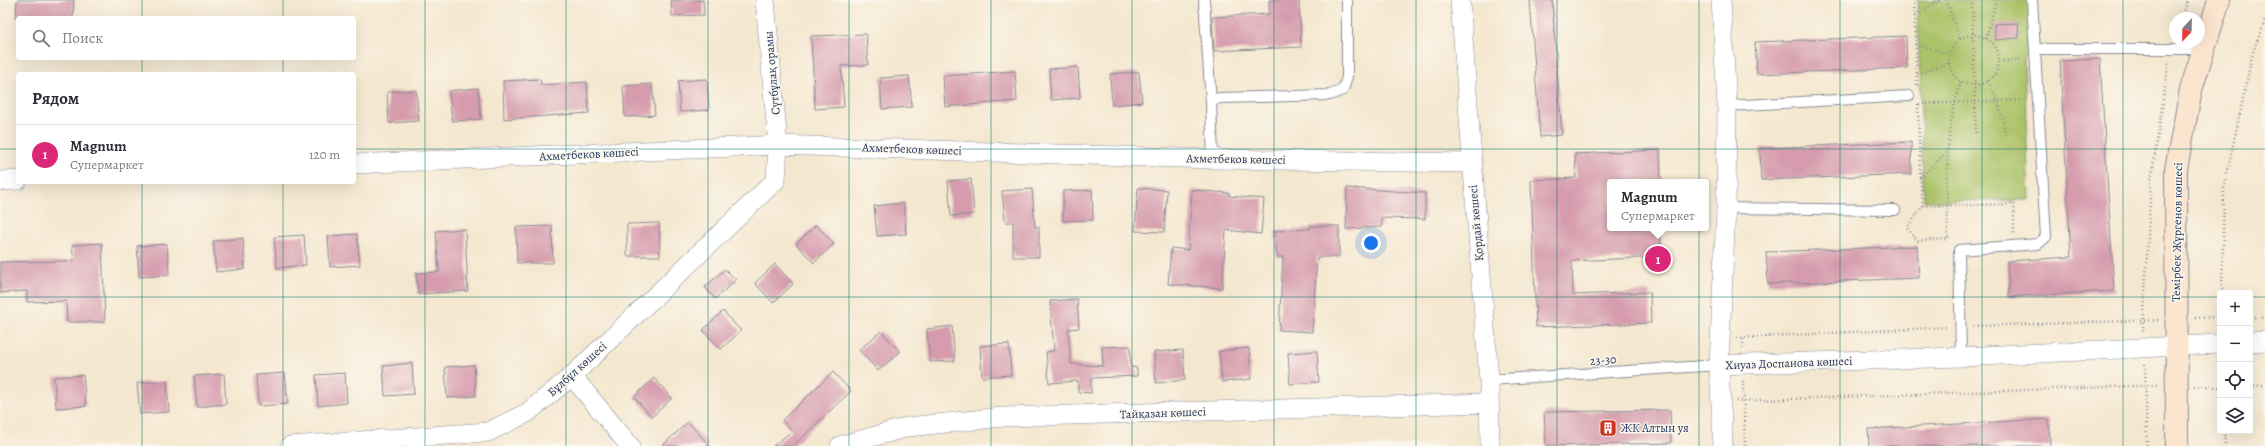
<!DOCTYPE html>
<html lang="ru">
<meta charset="utf-8">
<style>
:root{--surface:#fff;--page:#f2f2f3;--text:#2b2b33;--muted:#7c7c81;--line:#e1e1e2;--accent:#db2777}
body{margin:0;font-family:Alegreya,serif;background:var(--page);color:var(--text)}
.controls{position:absolute;right:12px;bottom:12px;display:grid;overflow:hidden;border-radius:4px;box-shadow:0 4px 16px #0002}
.controls button{width:36px;height:36px;display:grid;place-items:center;padding:0;border:0;border-bottom:1px solid var(--line);background:var(--surface);color:var(--text);font:20px sans-serif}
.compass{position:absolute;left:2169px;top:12px;width:36px;height:36px;border-radius:50%;background:var(--surface);box-shadow:0 4px 16px #0002;rotate:202deg}
.you{position:absolute;left:1371px;top:243px;width:14px;height:14px;margin:-10px;border:3px solid #fff;border-radius:50%;background:#1a73e8;box-shadow:0 0 0 6px #1a73e833}
.badge{display:grid;place-items:center;width:26px;height:26px;border-radius:50%;background:var(--accent);color:#fff;font-size:13px;font-weight:700}
.pin{position:absolute;translate:-50% -50%;border:2px solid #fff;box-shadow:0 1px 4px #0006}
.popup{position:absolute;left:1607px;top:179px;width:102px;height:52px;box-sizing:border-box;display:grid;place-content:center;border-radius:4px;background:var(--surface);filter:drop-shadow(0 1px 3px #0005);font-size:13px;white-space:nowrap;color:var(--muted)}
.popup b{font-size:15px;color:var(--text)}
.popup::after{content:'';position:absolute;left:50%;top:100%;margin-left:-8px;border:8px solid transparent;border-top-color:var(--surface)}
.list{margin:0;padding:0;list-style:none}
h2{display:flex;justify-content:space-between;align-items:center;height:52px;margin:0;padding:0 16px;font-size:17px}
h2 small{font-size:13px;font-weight:400;color:var(--muted)}
.list li{display:grid;grid-template-columns:26px 1fr auto;gap:12px;align-items:center;box-sizing:border-box;height:60px;padding:0 16px;border-top:1px solid var(--line)}
.list b{display:block;font-size:15px;white-space:nowrap}
.list p{margin:0;font-size:13px;white-space:nowrap;color:var(--muted)}
.list em{font-size:13px;font-style:normal;color:var(--muted)}
.icon{flex:none;width:22px;height:22px;fill:none;stroke:currentColor;stroke-width:2;stroke-linecap:round;stroke-linejoin:round}
.map{position:relative;flex:none;width:2265px;height:446px;overflow:hidden}
.search{position:absolute;background:var(--surface);box-shadow:0 4px 16px #0002;left:16px;top:16px;width:340px;height:44px;display:flex;align-items:center;gap:10px;box-sizing:border-box;padding:0 14px;border-radius:4px;color:var(--muted);font-size:15px}
.panel{position:absolute;background:var(--surface);box-shadow:0 4px 16px #0002;left:16px;top:72px;width:340px;height:112px;border-radius:4px}
.map>svg:first-child{display:block}
</style>
<div class="map">
<svg width="2265" height="446" viewBox="0 0 2265 446">
<rect width="100%" height="100%" fill="#fbf7ec"/>
<filter id="ink" filterUnits="userSpaceOnUse"><feTurbulence type="fractalNoise" baseFrequency=".025" numOctaves="2"/><feDisplacementMap in="SourceGraphic" scale="8" xChannelSelector="R" yChannelSelector="G"/><feConvolveMatrix kernelMatrix="1 2 1 2 8 2 1 2 1" color-interpolation-filters="sRGB"/></filter>
<filter id="wash" filterUnits="userSpaceOnUse"><feTurbulence type="fractalNoise" baseFrequency=".012" numOctaves="4" result="noise"/><feDisplacementMap in="SourceGraphic" scale="16" xChannelSelector="R" yChannelSelector="G"/><feGaussianBlur stdDeviation="0.9" result="paint"/><feColorMatrix in="noise" values="0 0 0 0 0 0 0 0 0 0 0 0 0 0 0 0 0 1.4 0 .05"/><feComposite in="paint" operator="in"/></filter>
<g filter="url(#wash)">
<rect width="100%" height="100%" fill="#f4e7cf"/>
<path fill="#abc268" stroke="#637863" d="M1917,0H2034L2035,49L2024,58L2029,200L1924,201Z"/>
<g id="blocks">
<path fill="#d69cad" d="M17,0H74L73,18H16Z
M671,0H703L704,15L672,16Z
M1269,0H1299L1301,47L1214,51L1212,17L1269,14Z
M1530,0H1552L1562,135L1540,137Z
M2018,23L2019,38L1995,40L1994,24Z
M866,34L868,65L841,66L844,107L815,109L811,36Z
M1906,36L1907,68L1757,74L1755,42Z
M2100,59L2114,291L2009,297L2007,261L2071,257L2060,61Z
M1078,67L1080,98L1051,100L1049,69Z
M1015,71L1017,101L945,107L943,76Z
M1139,72L1142,102L1112,105L1110,74Z
M909,76L912,107L882,109L880,78Z
M540,79L541,85L587,82L589,113L504,119L503,81Z
M707,79L709,110L680,112L678,81Z
M652,84L655,115L625,117L623,86Z
M478,88L481,119L452,121L449,91Z
M416,90L419,121L389,123L387,92Z
M1911,142L1912,174L1761,180L1760,148Z
M1660,150L1661,182H1610V228H1660L1662,257L1572,261L1573,295L1650,292L1651,323L1536,327L1531,180L1576,178L1575,154Z
M971,179L974,214L951,216L948,181Z
M1138,188L1167,190L1164,232L1135,231Z
M1347,188L1425,193V219L1381,218L1382,227L1346,229Z
M1032,189L1035,227H1039V257H1013V222H1005L1002,191Z
M1092,190L1093,220L1063,221V191Z
M1192,190L1229,193V196L1264,199L1261,234L1226,230L1222,288L1168,284L1171,248L1188,250Z
M904,203L906,234L877,236L874,206Z
M659,223L660,256H627V224Z
M816,225L834,244L814,263L796,244Z
M552,226L553,263H517L516,227Z
M1310,226H1339V257H1317L1312,332L1279,330L1283,257H1277L1275,231L1310,229Z
M465,229L468,291L418,294L416,273L439,272L436,231Z
M357,234L360,265L330,267L328,236Z
M304,235L306,265L277,268L274,237Z
M243,238L245,269L216,272L213,241Z
M102,243L105,322H67L66,301L27,302V291L0,293V262L74,261L72,245Z
M167,244L169,275L139,277L137,246Z
M1917,246L1919,278L1768,284L1766,252Z
M775,264L793,284L773,303L755,283Z
M725,269L736,280L715,299L705,287Z
M1077,299L1079,328L1068,329L1071,364L1103,366L1102,347L1130,346L1131,367L1137,368V376L1091,378V393L1078,392V381L1049,383L1046,352L1054,351L1050,301Z
M723,311L741,331L721,349L703,330Z
M952,326L955,361L930,362L927,329Z
M881,331L900,352L878,371L859,350Z
M1009,344L1011,375L982,377L980,346Z
M1249,348L1251,379L1222,382L1219,351Z
M1183,350L1185,380L1156,383L1154,352Z
M1317,351L1319,382L1290,384L1288,353Z
M412,363L414,394L385,396L383,366Z
M474,365L476,396L447,398L445,367Z
M833,372L851,391L793,446H773L792,431L782,420Z
M285,373L288,404L258,406L256,375Z
M345,373L347,403L318,406L316,375Z
M224,374L226,404L197,407L194,376Z
M83,375L86,406L56,408L54,377Z
M654,378L672,398L652,417L634,397Z
M167,381L169,412L140,414L137,383Z
M1670,410L1671,443L1546,446L1544,412Z
M2049,419L2050,446H1869L1868,429Z
M688,422L710,446H662Z"/>
</g>
</g>
<g filter="url(#ink)">
<use href="#blocks" fill-opacity="0" stroke="#888b96" stroke-width="1"/>
<g fill="none" stroke-linecap="round" stroke-linejoin="round">
<g stroke="#888b96" stroke-width="12">
<path id="lane" d="M1204,0L1211,102
M2035,49H2203
M1727,106L1909,96
M1213,159L1211,102L1219,98L1330,95L1343,90L1347,77V0
M1726,208L1895,210
M1961,357L1959,250L2038,244L2046,237L2032,0
M1489,380L1719,365"/>
</g>
<g stroke="#888b96" stroke-width="20">
<path id="street" d="M1460,0L1489,380L1490,446
M1721,0L1727,106L1726,208L1719,365L1723,446
M354,164L778,145L1213,159L1471,163
M0,181L18,180
M2250,342L2265,341
M1719,365L1961,357L2220,344
M572,376L630,446
M290,446L488,432L527,413L572,376L776,180L778,145L765,0
M840,446L908,427L1003,417L1488,403"/>
</g>
<g stroke="#888b96" stroke-width="24">
<path id="secondary" d="M2177,446L2176,169L2191,90L2219,0"/>
</g>
<path stroke="#888b96" stroke-width="2.5" stroke-dasharray="1 3" stroke-linecap="butt" d="M1914,0L1917,87
M1946,0L1960,39
M1972,0L1976,135
M1915,15L1940,0
M2182,18L2188,0
M1949 60a25 25 0 1 1 50 0a25 25 0 1 1-50 0Z
M1986,39L1996,0
M1915,44L1950,54
M1999,62L2022,59
M1917,74L1949,63
M1988,81L1998,101L2006,135
M1961,82C1943,137 1947,183 1948,239L1918,241L1907,228L1923,206L2014,204V234
M1918,104L1920,178
M1919,104L2022,100
M1923,206L1920,178L1946,153
M2222,293L2224,187L2253,52L2265,21
M2250,317L2265,318
M2195,318L2220,317
M1973,326L2160,320
M2143,331L2151,181L2169,61
M1737,338L1948,327
M1743,348V337
M2145,364L2147,446
M1743,381L1745,446
M2194,386L2220,387
M2250,386L2265,385
M1736,401L2159,385
M2224,431L2225,446"/>
<use href="#lane" stroke="#fff" stroke-width="10"/>
<use href="#street" stroke="#fff" stroke-width="19"/>
<use href="#secondary" stroke="#fce5cf" stroke-width="22"/>
</g>
</g>
<path fill="none" stroke="#0f766e" stroke-width="1" stroke-opacity="0.55" d="M142,0V18M283,0V18M425,0V446M566,0V446M708,0V446M849,0V446M991,0V446M1132,0V446M1274,0V446M1416,0V446M1557,0V446M1699,0V446M1840,0V446M1982,0V446M2123,0V446M142,58V74M283,58V74M0,149H18M354,149H2265M142,182V446M283,182V446M0,297H2220M2250,297H2265"/>
<defs>
<g id="building-square" transform="scale(0.9)"><rect x="-9" y="-9" width="18" height="18" rx="4" fill="#c8321e" stroke="#fbf7ec"/><path d="M-4-6H4V6H1V3H-1V6H-4ZM-2.5-4.3h1.7v1.8h-1.7ZM.8-4.3h1.7v1.8H.8ZM-2.5-1h1.7V.8h-1.7ZM.8-1h1.7V.8H.8Z" fill="#fff"/></g>
</defs>
<g fill-rule="evenodd">
<use href="#building-square" x="1608" y="428"/>
</g>
<g text-anchor="middle" dominant-baseline="central" stroke-width="3" stroke-linejoin="round" paint-order="stroke">
<g font-size="12" fill="#1b2f5e" stroke="#fbf7ec">
<text transform="translate(772 73) rotate(-95)">Cүтбұлақ орамы</text>
<text transform="translate(912 149) rotate(2)">Ахметбеков көшесі</text>
<text transform="translate(589 154) rotate(-3)">Ахметбеков көшесі</text>
<text transform="translate(1236 159) rotate(1)">Ахметбеков көшесі</text>
<text transform="translate(1476 223) rotate(-95)">Қордай көшесі</text>
<text transform="translate(2177 232) rotate(-89)">Темірбек Жүргенов көшесі</text>
<text transform="translate(1603 360) rotate(-4)">23-30</text>
<text transform="translate(1789 363) rotate(-2)">Хиуаз Доспанова көшесі</text>
<text transform="translate(577 369) rotate(-42)">Бұлбұл көшесі</text>
<text transform="translate(1163 413) rotate(-2)">Тайқазан көшесі</text>
</g>
<g font-size="12" fill="#1b2f5e" stroke="#fbf7ec" text-anchor="start">
<text x="1621" y="428">ЖК Алтын уя</text>
</g>
</g>
</svg>
<div class="controls">
<button>+</button>
<button>−</button>
<button><svg class="icon" aria-label="locate" viewBox="0 0 24 24"><circle cx="12" cy="12" r="6"/><path d="M12 2v4M12 18v4M2 12h4M18 12h4"/></svg></button>
<button><svg class="icon" aria-label="layers" viewBox="0 0 24 24"><path d="M12 4l9 5-9 5-9-5zM3 14l9 5 9-5"/></svg></button>
</div>
<svg class="compass" viewBox="-18 -18 36 36"><path d="M0-13l5 13h-10z" fill="#e53935"/><path d="M0 13l5-13h-10z" fill="#7c7c81"/></svg>
<div class="you"></div>
<div class="pin badge" style="left:1658px;top:259px">1</div>
<div class="popup"><b>Magnum</b>Супермаркет</div>
<div class="search"><svg class="icon" aria-label="search" viewBox="0 0 24 24"><circle cx="10" cy="10" r="6"/><path d="M15 15l6 6"/></svg>Поиск</div>
<section class="panel">
<h2>Рядом<small></small></h2>
<ul class="list">
<li><span class="badge">1</span><div><b>Magnum</b><p>Супермаркет</p></div><em>120 m</em></li>
</ul>
</section>
</div>
